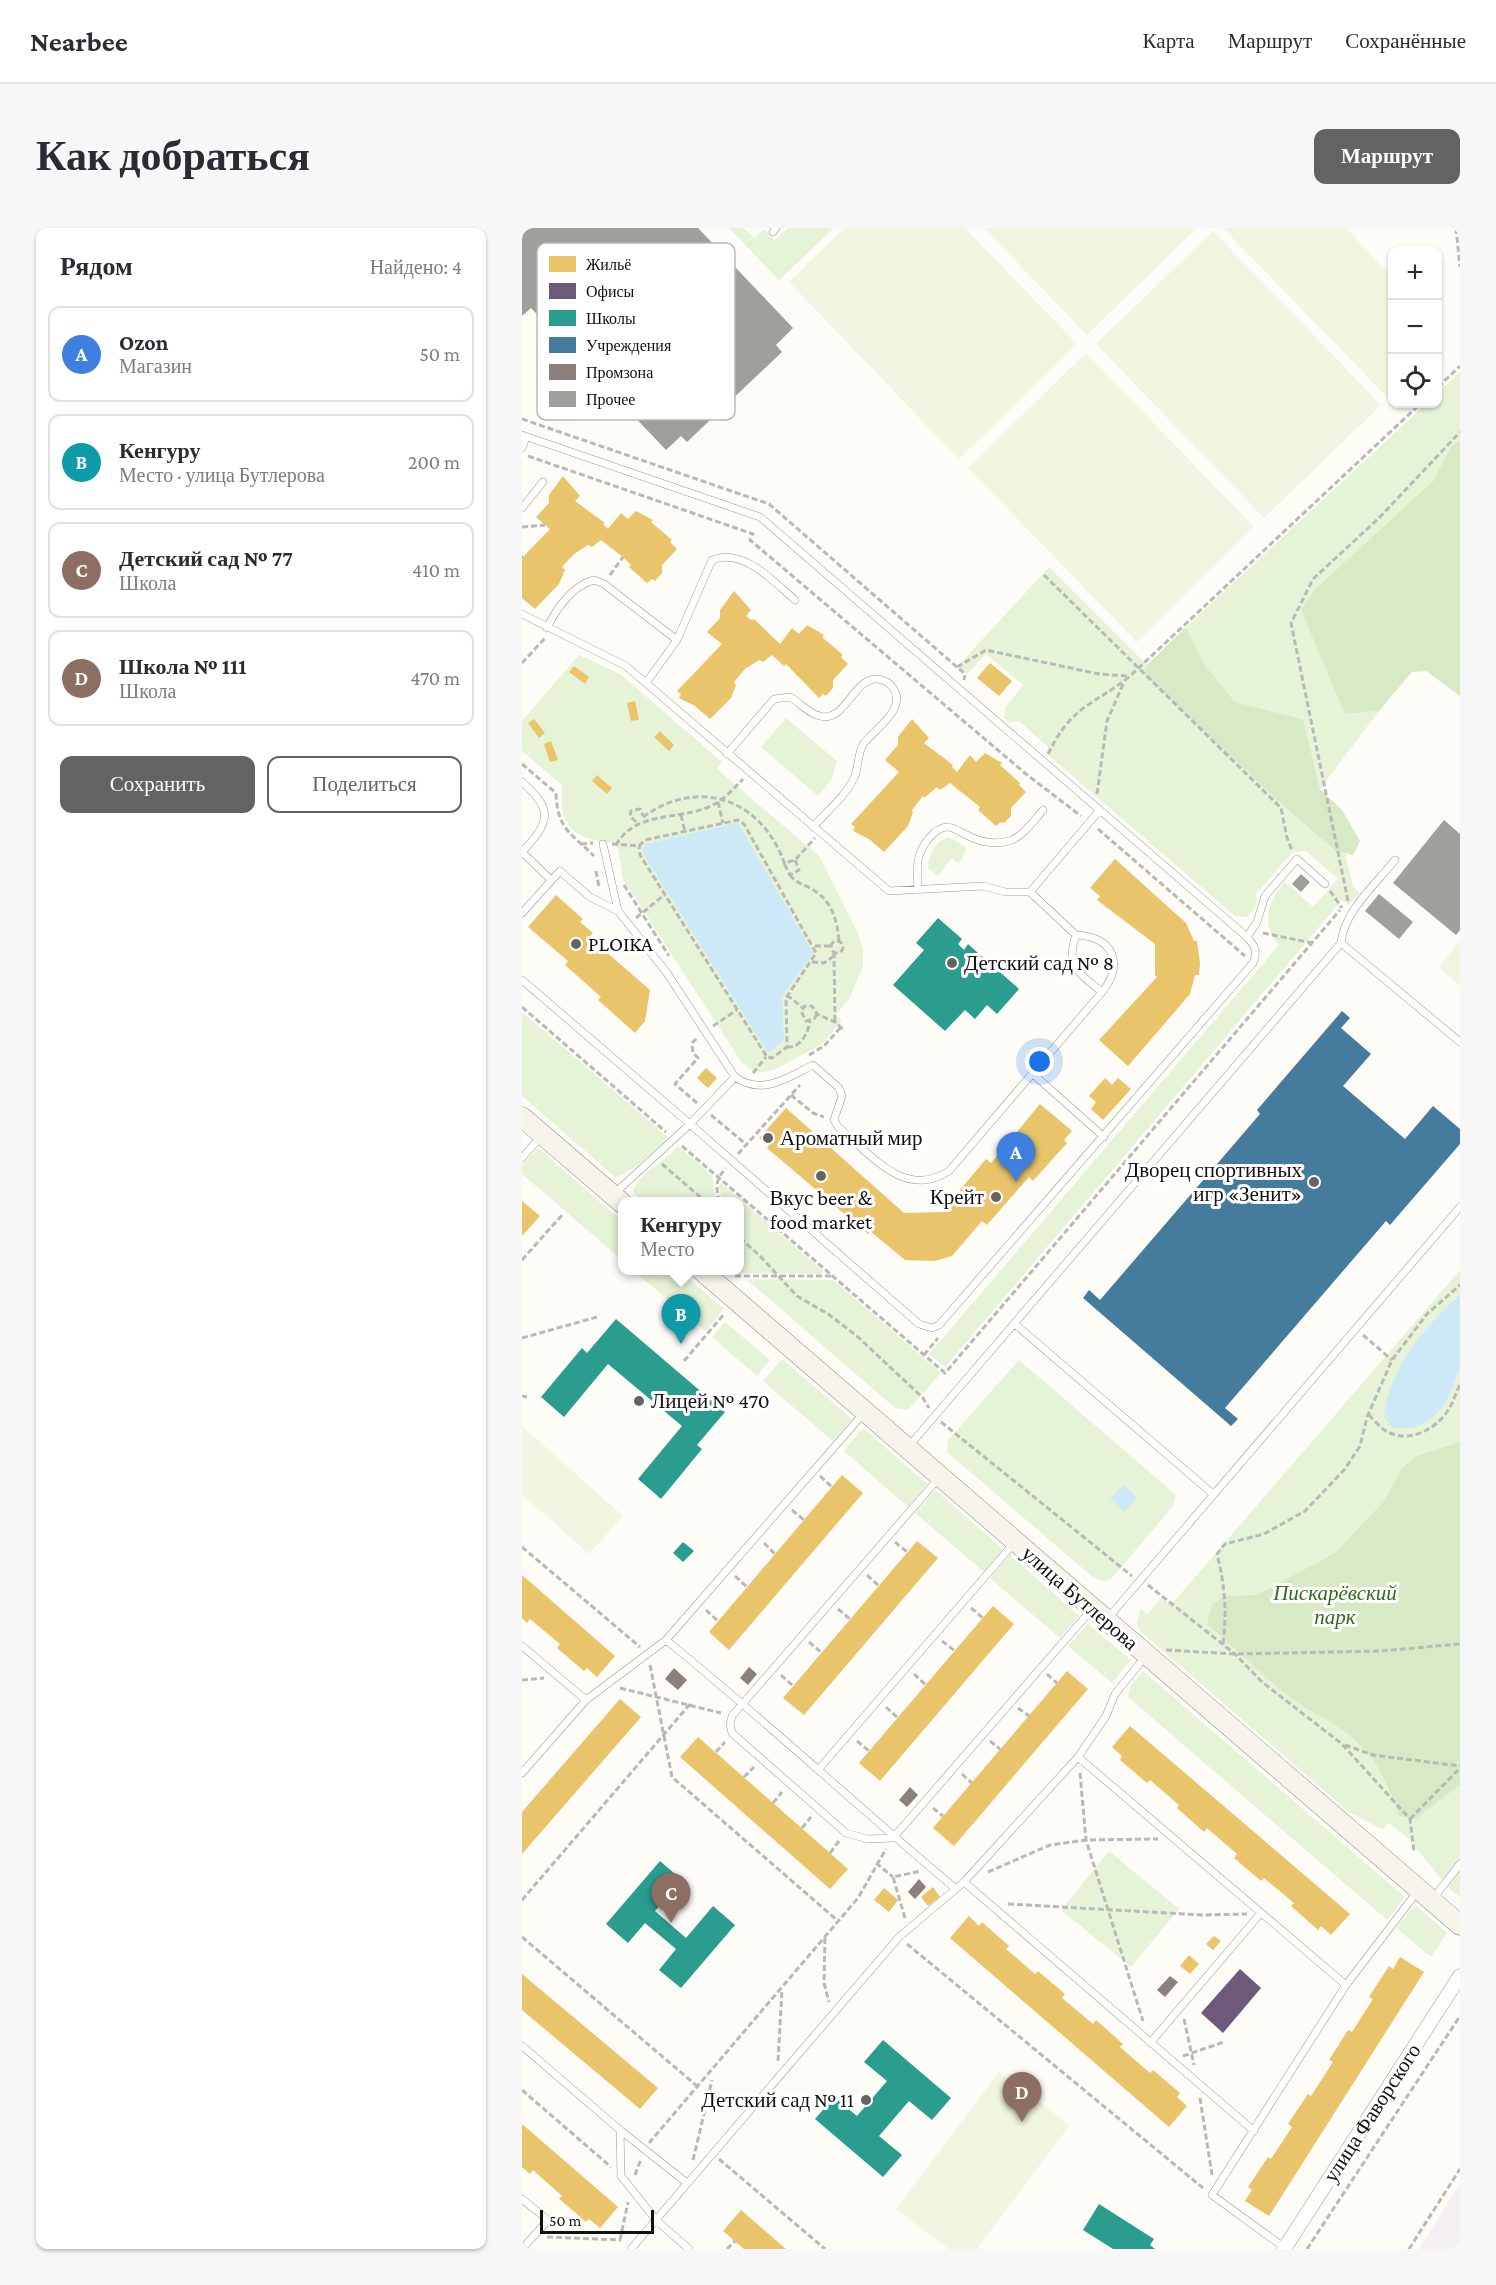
<!DOCTYPE html>
<html lang="ru">
<meta charset="utf-8">
<style>
:root{--surface:#fff;--page:#f7f7f7;--text:#2b2b33;--muted:#7c7c81;--line:#e1e1e2;--accent:#646362}
body{margin:0;font-family:"Crimson Pro",serif;background:var(--page);color:var(--text)}
.controls{position:absolute;right:18px;top:18px;display:grid;overflow:hidden;border-radius:12px;box-shadow:0 2px 4px #0004}
.controls button{width:54px;height:54px;display:grid;place-items:center;padding:0;border:0;border-bottom:2px solid var(--line);background:var(--surface);color:var(--text);font:30px sans-serif}
.scale{position:absolute;left:18px;bottom:15px;width:114px;box-sizing:border-box;padding-left:6px;border:3px solid #111;border-top:0;font-size:16px;line-height:21px;white-space:nowrap;color:#111;-webkit-text-stroke:4px #fff;paint-order:stroke}
.you{position:absolute;left:518px;top:834px;width:21px;height:21px;margin:-15px;border:4px solid #fff;border-radius:50%;background:#1a73e8;box-shadow:0 0 0 9px #1a73e833}
.badge{display:grid;place-items:center;width:39px;height:39px;border-radius:50%;background:var(--accent);color:#fff;font-size:20px;font-weight:700}
.pin{position:absolute;translate:-50% -50px;filter:drop-shadow(0 2px 3px #0008)}
.pin::after{content:'';position:absolute;top:32px;width:21px;height:18px;background:inherit;clip-path:polygon(0 0,100% 0,50% 100%)}
.popup{position:absolute;left:96px;top:969px;width:126px;height:78px;box-sizing:border-box;display:grid;place-content:center;border-radius:12px;background:var(--surface);filter:drop-shadow(0 2px 4px #0005);font-size:20px;white-space:nowrap;color:var(--muted)}
.popup b{font-size:22px;color:var(--text)}
.popup::after{content:'';position:absolute;left:50%;top:100%;margin-left:-12px;border:12px solid transparent;border-top-color:var(--surface)}
.list{margin:0;padding:0;list-style:none}
h2{display:flex;justify-content:space-between;align-items:center;height:78px;margin:0;padding:0 24px;font-size:26px}
h2 small{font-size:20px;font-weight:400;color:var(--muted)}
.list li{display:grid;grid-template-columns:39px 1fr auto;gap:18px;align-items:center;box-sizing:border-box;height:96px;margin:0 12px 12px;padding:0 12px;border:2px solid var(--line);border-radius:12px}
.list b{display:block;font-size:22px;white-space:nowrap}
.list p{margin:0;font-size:20px;white-space:nowrap;color:var(--muted)}
.list em{font-size:20px;font-style:normal;color:var(--muted)}
.actions{display:flex;gap:12px;padding:18px 24px}
.actions a{flex:1;padding:14px 0;border:2px solid var(--accent);border-radius:12px;text-align:center;font-size:21px;color:var(--accent)}
.actions .main{background:var(--accent);color:#fff}
.icon{flex:none;width:33px;height:33px;fill:none;stroke:currentColor;stroke-width:2;stroke-linecap:round;stroke-linejoin:round}
.map{position:relative;flex:none;width:938px;height:2021px;overflow:hidden;border-radius:12px}
header{display:flex;align-items:center;gap:36px;box-sizing:border-box;height:84px;padding:0 30px;background:var(--surface);border-bottom:2px solid var(--line)}
header strong{font-size:28px}
nav{display:flex;gap:33px;margin-inline-start:auto;font-size:21px}
.intro{display:flex;align-items:center;justify-content:space-between;box-sizing:border-box;height:144px;padding:0 36px}
h1{margin:0;font-size:42px}
.button{padding:15px 27px;border-radius:12px;background:var(--accent);color:#fff;font-size:21px;font-weight:700}
main{display:flex;gap:36px;padding:0 36px}
aside{flex:1;background:var(--surface);border-radius:12px;box-shadow:0 2px 4px #0004}
.map>svg:first-child{display:block}
</style>
<header>
<strong>Nearbee</strong>
<nav><a>Карта</a><a>Маршрут</a><a>Сохранённые</a></nav>
</header>
<div class="intro"><h1>Как добраться</h1><a class="button">Маршрут</a></div>
<main>
<aside>
<h2>Рядом<small>Найдено: 4</small></h2>
<ul class="list">
<li><span class="badge" style="background:#3f7fe0">A</span><div><b>Ozon</b><p>Магазин</p></div><em>50 m</em></li>
<li><span class="badge" style="background:#0f9aa8">B</span><div><b>Кенгуру</b><p>Место · улица Бутлерова</p></div><em>200 m</em></li>
<li><span class="badge" style="background:#8d6e63">C</span><div><b>Детский сад № 77</b><p>Школа</p></div><em>410 m</em></li>
<li><span class="badge" style="background:#8d6e63">D</span><div><b>Школа № 111</b><p>Школа</p></div><em>470 m</em></li>
</ul>
<div class="actions"><a class="main">Сохранить</a><a>Поделиться</a></div>
</aside>
<div class="map">
<svg width="938" height="2021" viewBox="0 0 938 2021">
<rect width="100%" height="100%" fill="#fdfcf7"/>
<path fill="#f5f0f3" d="M938,1956V2021H897Z"/>
<path fill="#e7f3d7" d="M207,0H222L232,10L242,1L253,12L266,0H312L257,52Z
M938,144V213L929,218L911,253L792,362L823,486L857,483L798,561L781,491L713,474L682,436L664,399L904,176H916V165Z
M527,339L625,437L624,447L759,576L814,623L823,625L831,659L838,665L826,677L820,672L423,1139L407,1126L757,717C738,697 746,673 763,654L791,679L816,651L784,623L770,625L734,666C736,676 733,682 725,689L713,688L525,526L526,519L497,493L487,494L482,490L483,480L501,457L464,426L445,446L436,438Z
M57,427L98,446L200,534L195,541L298,629L336,705L341,722V738L328,769L314,787L320,793L300,816L252,842L234,845L220,835L101,651L95,615C54,612 36,601 40,557L0,523V493Z
M264,490L315,533L310,551L296,568L239,519Z
M427,609L444,619L442,628L436,636L430,630L416,648L406,640C406,627 414,612 427,609Z
M0,784L146,909C132,924 113,943 93,949L0,868Z
M156,918L190,947L194,973H122L111,964C116,945 144,934 156,918Z
M16,920L100,993V1032L0,946V938Z
M199,955L301,1043L299,1046L219,1045L217,1043L218,974L200,973L197,958Z
M938,1042V1669L926,1659L936,1646L930,1641L920,1652L886,1610L867,1595L860,1601L827,1584L618,1403L615,1396L618,1381L626,1386L639,1369L649,1377Z
M112,1043H158L202,1081L183,1103Z
M224,1051L311,1052L419,1145L386,1182L373,1180Z
M203,1094L248,1132L235,1148L190,1109Z
M260,1131L330,1191L311,1213L241,1153Z
M497,1132L654,1267L651,1278L589,1351L583,1354L572,1350L425,1224L426,1212Z
M341,1200L405,1256L386,1279L322,1223Z
M413,1262L481,1321L462,1344L393,1285Z
M488,1327L557,1388L538,1410L468,1350Z
M566,1396L609,1432L590,1455L546,1418Z
M621,1443L883,1669L865,1692L606,1469L608,1458Z
M587,1623L657,1681L609,1739L539,1682Z
M893,1677L925,1705L909,1729L874,1700Z"/>
<path fill="#d8eac5" d="M938,213V468L904,443L890,444L857,483L823,486L779,382L792,362L911,253L929,218Z
M664,399L682,436L713,474L781,491L798,561L820,582L838,613L831,627L814,623L759,576L623,447L625,437Z
M938,1214V1557L893,1591L877,1588C860,1540 849,1519 804,1491C793,1485 782,1480 772,1472C741,1449 714,1421 685,1396L690,1376L703,1368L735,1367L813,1325L863,1272L880,1240L895,1228Z"/>
<path fill="#f0f6e1" d="M322,0H443L555,116L437,231L267,54Z
M462,0H675L565,107Z
M701,0H824L870,49V165L866,170Z
M691,3L859,177L742,290L574,116Z
M564,125L732,299L615,414L446,240Z
M938,713V758L917,739Z
M0,1198L101,1288L67,1326L0,1266Z
M477,1844L548,1897L455,2021H427L374,1981Z"/>
<path fill="#cde8f7" d="M216,595L291,725L260,768L262,812L248,824L245,823L120,624L124,616Z
M938,1067C938,1084 938,1123 938,1138C928,1173 912,1205 871,1200L862,1189C867,1140 902,1099 938,1067Z
M601,1257L615,1269L603,1284L588,1271Z"/>
<path fill="#e9c46a" d="M22,172L36,176L32,190L18,185Z
M41,248L58,268L53,273L83,295L81,296L86,301L99,285L106,291L114,283L131,292L129,294L150,312L148,314L155,321L140,337V345L133,353L130,351L125,355L107,339L109,337L101,329L79,312L70,319L66,317L52,326L40,339L43,342L37,356L13,381L0,370V330L28,301L14,289L27,275V267Z
M212,363L229,382L224,388L229,392L232,391L258,416L270,400L277,406L285,397L302,407L300,409L321,427L319,429L326,436L311,452V460L304,468L301,466L297,470L264,436L262,438L250,427L241,434L237,432L223,441L212,454L214,457L209,470L188,491L173,478L157,470L159,466L155,463L200,416L185,404L198,390V382Z
M468,435L490,453L477,468L455,450Z
M52,438L67,449L63,456L47,444Z
M113,473L117,492L109,493L105,475Z
M12,491L23,505L17,510L6,495Z
M390,491L407,510L402,515L431,537L430,539L435,544L448,527L454,534L463,525L480,535L478,537L498,555L497,557L504,564L489,580V588L482,595L479,594L474,598L456,582L458,579L428,555L418,562L415,559L402,570L401,568L390,582L391,584L386,598L362,624L347,611L331,603L333,599L329,596L377,544L363,532L376,517V509Z
M138,503L152,517L147,523L132,509Z
M29,513L36,532L28,534L22,516Z
M75,547L90,560L85,566L70,553Z
M593,631L664,695L672,713H675L678,735L677,747H673L668,766L606,838L577,812L635,749L633,747V716L575,672L578,668L568,660Z
M34,667L61,691L58,694L71,705L67,709L128,762L123,793L113,805L76,772L79,769L43,737L46,733L6,699Z
M184,840L195,850L186,860L175,850Z
M583,850L590,857L596,850L609,861L581,892L569,881L574,874L567,868Z
M518,876L550,903L542,912L545,915L511,953L507,949L465,997L460,993L430,1028L413,1033L383,1032L348,1003L346,1006L245,920L247,918L237,910L264,880L382,985L425,984L435,972L432,969L464,931L469,935Z
M0,973L18,988L0,1008Z
M320,1247L341,1265L207,1422L187,1404Z
M395,1313L416,1330L282,1487L261,1470Z
M0,1347L93,1428L75,1449L65,1440L62,1443L35,1420L38,1416L8,1391L5,1395L0,1390Z
M471,1378L492,1396L358,1553L337,1535Z
M545,1443L566,1461L432,1618L411,1600Z
M98,1471L119,1489L0,1626V1584Z
M608,1498L828,1686L809,1707L799,1698L796,1702L769,1678L772,1675L742,1650L739,1653L712,1630L715,1626L685,1600L682,1604L655,1580L657,1577L628,1552L625,1555L598,1532L600,1528L590,1519Z
M176,1509L326,1641L308,1661L158,1529Z
M411,1659L418,1669L406,1678L399,1669Z
M362,1660L376,1672L367,1684L352,1672Z
M447,1688L457,1698L460,1694L487,1718L484,1721L513,1746L516,1743L543,1766L540,1770L571,1796L574,1792L601,1816L598,1819L628,1845L631,1842L658,1865L655,1869L665,1878L647,1899L428,1710Z
M692,1708L699,1713L691,1722L684,1716Z
M667,1727L677,1736L668,1746L658,1738Z
M878,1729L902,1744L747,1988L723,1973L730,1962L726,1959L746,1929L749,1931L770,1899L766,1896L786,1866L789,1868L811,1834L807,1832L826,1802L830,1804L851,1771L847,1769L867,1738L871,1741Z
M0,1746L136,1860L118,1881L0,1782Z
M0,1896L96,1979L78,2000L67,1991L64,1994L55,1986L37,1971L40,1968L11,1942L8,1946L0,1939Z
M219,1982L264,2021H222L201,2003Z"/>
<path fill="#6d597a" d="M718,1741L739,1760L701,1805L679,1785Z"/>
<path fill="#2a9d8f" d="M416,690L440,711L436,716L442,722L446,716L466,734L462,739L467,744L472,739L497,761L475,786L465,777L453,791L443,782L423,803L371,757L402,722L394,715Z
M94,1091L203,1184L175,1217L180,1221L139,1271L116,1251L160,1198L86,1136L42,1189L19,1169L60,1120L65,1125Z
M161,1314L172,1323L161,1334L151,1325Z
M138,1633L160,1652L133,1683L164,1710L191,1678L213,1697L159,1760L137,1742L154,1721L123,1695L106,1715L84,1696Z
M361,1812L429,1870L410,1892L387,1873L357,1908L380,1927L361,1949L293,1891L312,1869L335,1888L365,1853L342,1834Z
M577,1976L632,2011L628,2017L633,2021H591L561,2002Z"/>
<path fill="#457b9d" d="M820,783L828,790L819,800L849,826L821,858L883,911L911,878L938,901V916L868,997L864,993L703,1180L716,1191L709,1198L561,1070L567,1062L578,1072L738,886L735,882Z"/>
<path fill="#8a817c" d="M227,1439L235,1446L226,1457L218,1450Z
M152,1440L165,1452L156,1462L143,1451Z
M388,1559L396,1567L385,1579L377,1572Z
M397,1651L404,1659L393,1671L386,1664Z
M648,1748L656,1754L643,1769L635,1762Z"/>
<path fill="#a19f9c" d="M0,0H176L271,100L254,117L260,124L165,214L159,208L144,222L9,80L0,88Z
M922,592L938,606V702L934,707L871,655Z
M779,646L788,654L779,664L770,656Z
M857,666L891,694L877,711L843,683Z"/>
<g fill="none" stroke-linecap="round" stroke-linejoin="round">
<g stroke="#979795" stroke-width="8">
<path id="lane" d="M251,4L254,0
M0,207L238,289L725,709C733,718 736,723 731,735L417,1097L410,1100L397,1096L168,896L92,966
M0,220L4,209
M0,280L21,254
M0,386L104,438L367,663L461,658L483,664H508L577,583
M25,400C34,381 51,357 72,352L82,356L155,412
M124,455L155,412L190,332C221,319 252,354 273,372
M205,526L252,471L268,469C278,474 286,486 298,488C324,495 331,449 356,451C362,452 368,455 371,460C385,481 354,500 342,515C335,525 337,540 332,550C324,568 303,585 291,599
M0,554C32,582 28,594 0,624
M81,616L96,683L145,745L213,849
M0,624L29,652
M396,662C395,640 393,627 407,610C425,590 432,602 451,610C462,615 476,616 487,613C501,609 512,592 521,582
M0,685L38,643L68,669L96,683
M554,707C591,708 603,736 580,764
M725,709L735,694L743,668L775,631L803,656
M819,715L938,814
M0,752L168,896L213,849C240,868 265,850 291,837L317,860L320,868L312,892L316,899C349,926 382,972 427,943L580,764C557,745 543,739 554,707L508,664
M511,846L582,909
M0,930L20,907
M493,1096L691,1266
M387,1218L819,715C822,683 854,656 873,632
M416,1251L210,1488L208,1497L210,1505L324,1605L346,1611L371,1610L570,1381
M586,1390L938,979
M144,1412C243,1492 336,1579 434,1661
M0,1418L64,1472
M556,1529L824,1757
M296,1542L492,1315
M0,1545L64,1472L144,1412L341,1186
M442,1654L732,1903
M910,1672L938,1636
M628,1815L739,1685
M0,1818L98,1902L165,1955
M98,1902L99,1948L135,1993L167,2021
M0,1971L26,1992L0,2021
M763,2020L690,1967L824,1757L895,1664
M109,2021L377,1709L442,1654L556,1529L584,1488L593,1466L623,1429"/>
</g>
<g stroke="#979795" stroke-width="15">
<path id="street" d="M762,2021L938,1748"/>
</g>
<g stroke="#8e8d8b" stroke-width="21">
<path id="secondary" d="M0,889L100,975
M179,1042L938,1697"/>
</g>
<path stroke="#b9b9b8" stroke-width="3" stroke-dasharray="6 3" stroke-linecap="butt" d="M934,0L938,39
M916,159L938,138
M0,191L247,276L443,446L442,452
M6,228L231,306L228,312L504,546L559,588
M0,299L23,297
M0,329H1
M88,347L101,329
M522,347L759,580L765,610L770,622
M0,435L23,410
M435,439L464,422L577,446L605,448
M526,526C550,477 570,478 607,449L898,176
M0,536L34,565C35,601 49,605 72,628
M575,566L585,493L602,454
M196,574L201,595
M159,587L163,604
M121,589C178,548 241,572 263,637
M114,594L108,588L109,583L118,581L121,588
M576,601L723,728
M59,616L71,615
M90,616L117,618L123,612L216,592L222,596L294,725L264,770L265,819L250,830L245,829L118,627L117,618
M94,617C114,582 156,593 189,578C202,572 211,561 221,551
M273,632L277,642L268,647L263,637L266,634L273,632L293,610
M74,643L77,659
M268,647C273,654 280,656 288,660C309,671 315,690 317,713
M102,657L147,728
M808,663L820,680
M826,673L769,395L791,351L857,290L938,204
M114,690L142,667
M741,705L790,715
M309 719a6 6 0 1 1 12 0a6 6 0 1 1-12 0Z
M293,718H309
M312,724L313,794
M290,734L302,735L312,728
M265,767L281,780
M0,779L144,904
M295,786L292,791L284,793L279,783L283,778H290L295,786L313,794L323,803
M191,798L215,782
M265,819C279,820 286,805 288,793
M287,827L302,818L319,799
M231,845L244,829
M269,867L291,885L302,889
M175,875L153,856L176,830L171,825L170,815L176,809
M189,887L225,917
M160,918L423,1145L818,682
M216,926L278,857
M140,936L184,974
M197,974C194,959 193,952 204,940
M218,1010L237,1027L275,1068L306,1086L335,1108L401,1170L407,1180
M0,1032L40,987
M213,1048H310
M841,1107L870,1132
M0,1110L75,1089
M402,1127L416,1110
M162,1133L203,1085
M0,1168L5,1169
M847,1187C853,1193 860,1202 868,1205C891,1215 917,1199 928,1179C932,1172 934,1164 938,1157
M419,1194L610,1348
M298,1248L310,1259
M270,1282L282,1292
M373,1314L385,1324
M242,1315L253,1326
M0,1319L118,1419
M345,1347L357,1358
M213,1348L225,1359
M626,1357L713,1426L740,1454L820,1516L888,1591L892,1624
M449,1380L461,1390
M316,1381L328,1391
M184,1382L196,1393
M420,1413L433,1423
M287,1414L300,1425
M701,1416C705,1384 703,1358 695,1326L703,1316L742,1306L783,1283L823,1241L838,1218L845,1189L870,1132L905,1086L938,1057
M644,1422L713,1426L857,1423L938,1416
M128,1437L150,1549L316,1693
M392,1446L404,1457
M525,1446L535,1455
M259,1447L271,1458
M0,1452L22,1450
M98,1460L199,1485
M364,1479L376,1490
M496,1480L507,1488
M335,1513L347,1523
M468,1513L478,1521
M823,1517L851,1527L938,1538
M194,1524L203,1514
M558,1545L564,1612L621,1793
M440,1546L450,1555
M222,1549L232,1539
M251,1575L260,1564
M411,1580L421,1588
M888,1591L938,1540
M280,1600L289,1589
M308,1625L317,1613
M354,1635L371,1649
M466,1644L528,1617L564,1612L636,1611
M0,1672L168,1476
M486,1676L681,1687L725,1686
M383,1690L371,1649L399,1643
M0,1709L175,1858
M303,1710L302,1755L307,1774
M385,1716L681,1960
M662,1791L672,1837
M661,1828L702,1814
M256,1833L260,1762
M0,1862L89,1939
M678,1870L690,1947
M127,1915L336,1670L364,1621
M197,1931L303,2021
M171,1932L190,1852
M113,1947L119,1931
M25,2009L99,2012
M98,2012L106,1974
M205,2021L213,2013
M785,2021L938,1788
M887,2021L938,1941"/>
<use href="#lane" stroke="#fffffe" stroke-width="7"/>
<use href="#street" stroke="#fffffe" stroke-width="14"/>
<use href="#secondary" stroke="#f6f4eb" stroke-width="20"/>
</g>
<g fill="#646362" stroke="#fff" stroke-width="2">
<circle cx="54" cy="716" r="6"/>
<circle cx="430" cy="735" r="6"/>
<circle cx="246" cy="910" r="6"/>
<circle cx="299" cy="948" r="6"/>
<circle cx="792" cy="954" r="6"/>
<circle cx="474" cy="969" r="6"/>
<circle cx="117" cy="1173" r="6"/>
<circle cx="344" cy="1872" r="6"/>
</g>
<g text-anchor="middle" dominant-baseline="central" stroke-width="6" stroke-linejoin="round" paint-order="stroke">
<g font-size="21" fill="#111" stroke="#fff" text-anchor="start">
<text x="66" y="716">PLOIKA</text>
<text x="442" y="735">Детский сад № 8</text>
<text x="258" y="910">Ароматный мир</text>
<text x="780" y="942" text-anchor="end">Дворец спортивных<tspan x="780" dy="24">игр «Зенит»</tspan></text>
<text x="462" y="969" text-anchor="end">Крейт</text>
<text x="299" y="970" text-anchor="middle">Вкус beer &amp;<tspan x="299" dy="24">food market</tspan></text>
<text x="129" y="1173">Лицей № 470</text>
<text x="332" y="1872" text-anchor="end">Детский сад № 11</text>
</g>
<g font-size="21" font-style="italic" fill="#2f6b1f" stroke="#fff">
<text x="813" y="1365">Пискарёвский<tspan x="813" dy="24">парк</tspan></text>
</g>
<g font-size="21" fill="#111" stroke="#fff">
<text transform="translate(558 1370) rotate(41)">улица Бутлерова</text>
<text transform="translate(850 1885) rotate(-57)">улица Фаворского</text>
</g>
</g>
<rect x="15" y="15" width="198" height="177" rx="9" fill="#fff" stroke="#b8b8b8" stroke-width="1.5"/>
<rect x="27" y="28" width="27" height="16" fill="#e9c46a"/>
<rect x="27" y="55" width="27" height="16" fill="#6d597a"/>
<rect x="27" y="82" width="27" height="16" fill="#2a9d8f"/>
<rect x="27" y="109" width="27" height="16" fill="#457b9d"/>
<rect x="27" y="136" width="27" height="16" fill="#8a817c"/>
<rect x="27" y="163" width="27" height="16" fill="#a19f9c"/>
<g font-size="16" fill="#111">
<text x="64" y="42">Жильё</text>
<text x="64" y="69">Офисы</text>
<text x="64" y="96">Школы</text>
<text x="64" y="123">Учреждения</text>
<text x="64" y="150">Промзона</text>
<text x="64" y="177">Прочее</text>
</g>
</svg>
<div class="controls">
<button>+</button>
<button>−</button>
<button><svg class="icon" aria-label="locate" viewBox="0 0 24 24"><circle cx="12" cy="12" r="6"/><path d="M12 2v4M12 18v4M2 12h4M18 12h4"/></svg></button>
</div>
<div class="scale">50 m</div>
<div class="you"></div>
<div class="pin badge" style="left:494px;top:954px;background:#3f7fe0">A</div>
<div class="pin badge" style="left:159px;top:1116px;background:#0f9aa8">B</div>
<div class="popup"><b>Кенгуру</b>Место</div>
<div class="pin badge" style="left:149px;top:1695px;background:#8d6e63">C</div>
<div class="pin badge" style="left:500px;top:1894px;background:#8d6e63">D</div>
</div>
</main>
